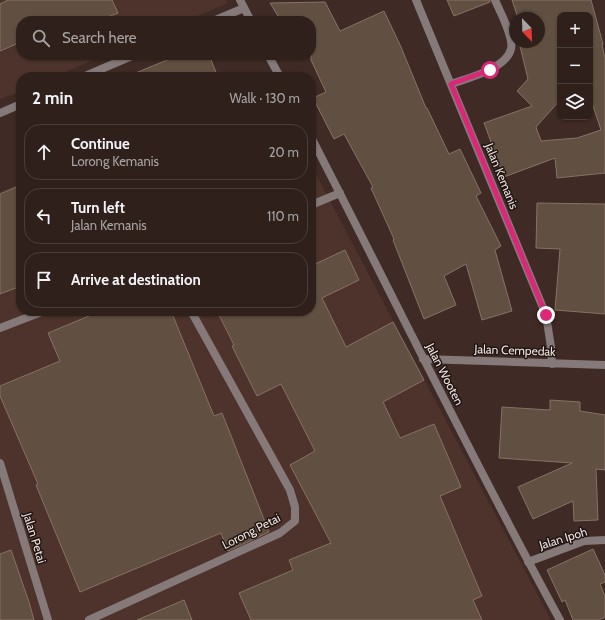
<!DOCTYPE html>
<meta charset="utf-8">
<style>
:root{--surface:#2f201c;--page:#3b2d29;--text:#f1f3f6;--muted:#a7a3a3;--line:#4a3e3b}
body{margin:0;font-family:Cabin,sans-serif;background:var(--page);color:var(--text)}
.controls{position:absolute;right:12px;top:12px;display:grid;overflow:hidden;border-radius:8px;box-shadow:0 1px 3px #0004}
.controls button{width:36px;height:36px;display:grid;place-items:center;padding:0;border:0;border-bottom:1px solid var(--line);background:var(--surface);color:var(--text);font:20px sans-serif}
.compass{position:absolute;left:509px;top:12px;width:36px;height:36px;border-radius:50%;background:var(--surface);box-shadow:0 1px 3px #0004;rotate:157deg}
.stop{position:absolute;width:12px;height:12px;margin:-9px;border:3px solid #db2777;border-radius:50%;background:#fff}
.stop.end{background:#db2777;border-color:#fff;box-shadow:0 1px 4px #0008}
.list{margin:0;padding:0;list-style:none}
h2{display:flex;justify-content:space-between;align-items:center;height:52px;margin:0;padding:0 16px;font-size:17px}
h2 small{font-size:13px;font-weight:400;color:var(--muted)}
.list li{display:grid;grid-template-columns:26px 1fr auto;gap:12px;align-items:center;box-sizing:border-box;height:56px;margin:0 8px 8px;padding:0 8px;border:1px solid var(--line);border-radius:16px}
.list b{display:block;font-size:15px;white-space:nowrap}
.list p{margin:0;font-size:13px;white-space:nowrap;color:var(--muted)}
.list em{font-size:13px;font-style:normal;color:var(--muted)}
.icon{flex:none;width:22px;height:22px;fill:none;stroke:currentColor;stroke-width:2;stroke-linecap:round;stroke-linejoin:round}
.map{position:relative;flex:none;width:605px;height:620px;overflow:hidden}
.search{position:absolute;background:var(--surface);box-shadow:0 1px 3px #0004;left:16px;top:16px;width:300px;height:44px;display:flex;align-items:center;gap:10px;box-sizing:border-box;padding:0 14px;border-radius:16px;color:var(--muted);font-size:15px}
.panel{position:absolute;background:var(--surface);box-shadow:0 1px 3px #0004;left:16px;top:72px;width:300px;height:244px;border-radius:16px}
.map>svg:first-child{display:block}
</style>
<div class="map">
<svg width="605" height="620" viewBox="0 0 605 620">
<rect width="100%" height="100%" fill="#3f2a25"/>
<path fill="#4d332b" d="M0,0H226L228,3L186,21H21V55H105L53,77H21V91L0,99Z
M311,165L551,620H0V192L21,183V311H311Z"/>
<path fill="#614f41" stroke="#867364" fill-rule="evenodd" d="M8,0H112L118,13L98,21H21V42L0,51V4Z
M447,0H490V2L454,16Z
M512,0H591L603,44L602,45L605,58V173L557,178L555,158L504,177L484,123L532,106L517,91L528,79L519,42H539V18H518ZM560,15H590V97L601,130L577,138L541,141L536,127L560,100Z
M325,2L340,31L384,11L401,47L426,108H427L449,154L460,149L481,193L476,196L501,246L495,250L512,311L482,320L466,264L444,276L456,305L424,319L393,240L394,239L371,188L373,187L344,134L334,139L313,98L326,92L311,60V21H281L270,3Z
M179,55H209L218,77H126Z
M21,185V286L0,294V194Z
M537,203L605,204V314L555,310L560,249L536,248Z
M345,250L359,280L322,298L346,347L393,322L424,380L383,402L400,438L434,424L461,487L440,496L482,596L473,600L482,620H251L239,593L293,570L289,560L331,543L290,465L315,451L281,384L257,396L232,346L234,345L217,311H311V266Z
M101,311H171L214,416L222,413L269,532L228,551L221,533L80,592L36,485L38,484L0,396V386L60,361L48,333Z
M550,400L580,402V411L605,415V470L596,469L598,520L574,521L573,501L533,519L518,487L572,463L499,458L502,407L550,410Z
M593,549L605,575V582L600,584L605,596V617L599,620H573L565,600L562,602L547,570Z
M11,550L29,602L34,620H0V554Z
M184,600L192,620H137Z"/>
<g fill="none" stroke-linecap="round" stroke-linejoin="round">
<path stroke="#85797a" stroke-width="8" d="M311,205L340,193
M0,328L44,311
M0,463L48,620
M89,620L280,533L295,521V507L290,490L191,311"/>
<path stroke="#85797a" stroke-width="8" d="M240,0L251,21
M416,0L546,315L551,347L552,364
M213,21L244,8
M268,55L280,77
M83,77L134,55
M451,84C468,78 506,69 511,49C514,37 500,12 495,0
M0,113L21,104
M311,137C394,298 473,461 560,620
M423,359L605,365
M528,562L584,541L605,540"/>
</g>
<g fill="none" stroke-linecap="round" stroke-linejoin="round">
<path stroke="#db2777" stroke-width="5" d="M490,70L451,84L546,315"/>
</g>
<g text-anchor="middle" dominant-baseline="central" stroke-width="3" stroke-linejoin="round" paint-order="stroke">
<g font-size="12" fill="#f1e3df" stroke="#1f1513">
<text transform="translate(502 176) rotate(68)">Jalan Kemanis</text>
<text transform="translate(515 350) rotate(2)">Jalan Cempedak</text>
<text transform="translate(445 374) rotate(63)">Jalan Wooten</text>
<text transform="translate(251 531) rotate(-27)">Lorong Petai</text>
<text transform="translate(35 538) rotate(73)">Jalan Petai</text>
<text transform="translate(563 538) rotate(-17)">Jalan Ipoh</text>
</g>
</g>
</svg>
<div class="controls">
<button>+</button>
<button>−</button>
<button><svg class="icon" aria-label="layers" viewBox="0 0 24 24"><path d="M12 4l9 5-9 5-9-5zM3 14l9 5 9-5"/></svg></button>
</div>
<svg class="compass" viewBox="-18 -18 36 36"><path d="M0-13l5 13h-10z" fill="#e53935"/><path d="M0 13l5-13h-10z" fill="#a7a3a3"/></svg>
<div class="stop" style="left:490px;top:70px"></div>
<div class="stop end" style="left:546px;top:315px"></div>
<div class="search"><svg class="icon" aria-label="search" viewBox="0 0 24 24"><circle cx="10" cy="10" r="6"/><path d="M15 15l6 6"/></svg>Search here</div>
<section class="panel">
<h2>2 min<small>Walk · 130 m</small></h2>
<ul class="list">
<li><svg class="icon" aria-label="ahead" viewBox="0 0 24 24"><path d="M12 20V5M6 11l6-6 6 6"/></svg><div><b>Continue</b><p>Lorong Kemanis</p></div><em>20 m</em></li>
<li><svg class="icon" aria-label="left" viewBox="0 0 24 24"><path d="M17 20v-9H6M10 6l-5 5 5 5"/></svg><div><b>Turn left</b><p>Jalan Kemanis</p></div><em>110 m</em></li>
<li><svg class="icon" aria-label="arrive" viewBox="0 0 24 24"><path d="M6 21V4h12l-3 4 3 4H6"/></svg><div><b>Arrive at destination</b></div></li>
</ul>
</section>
</div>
